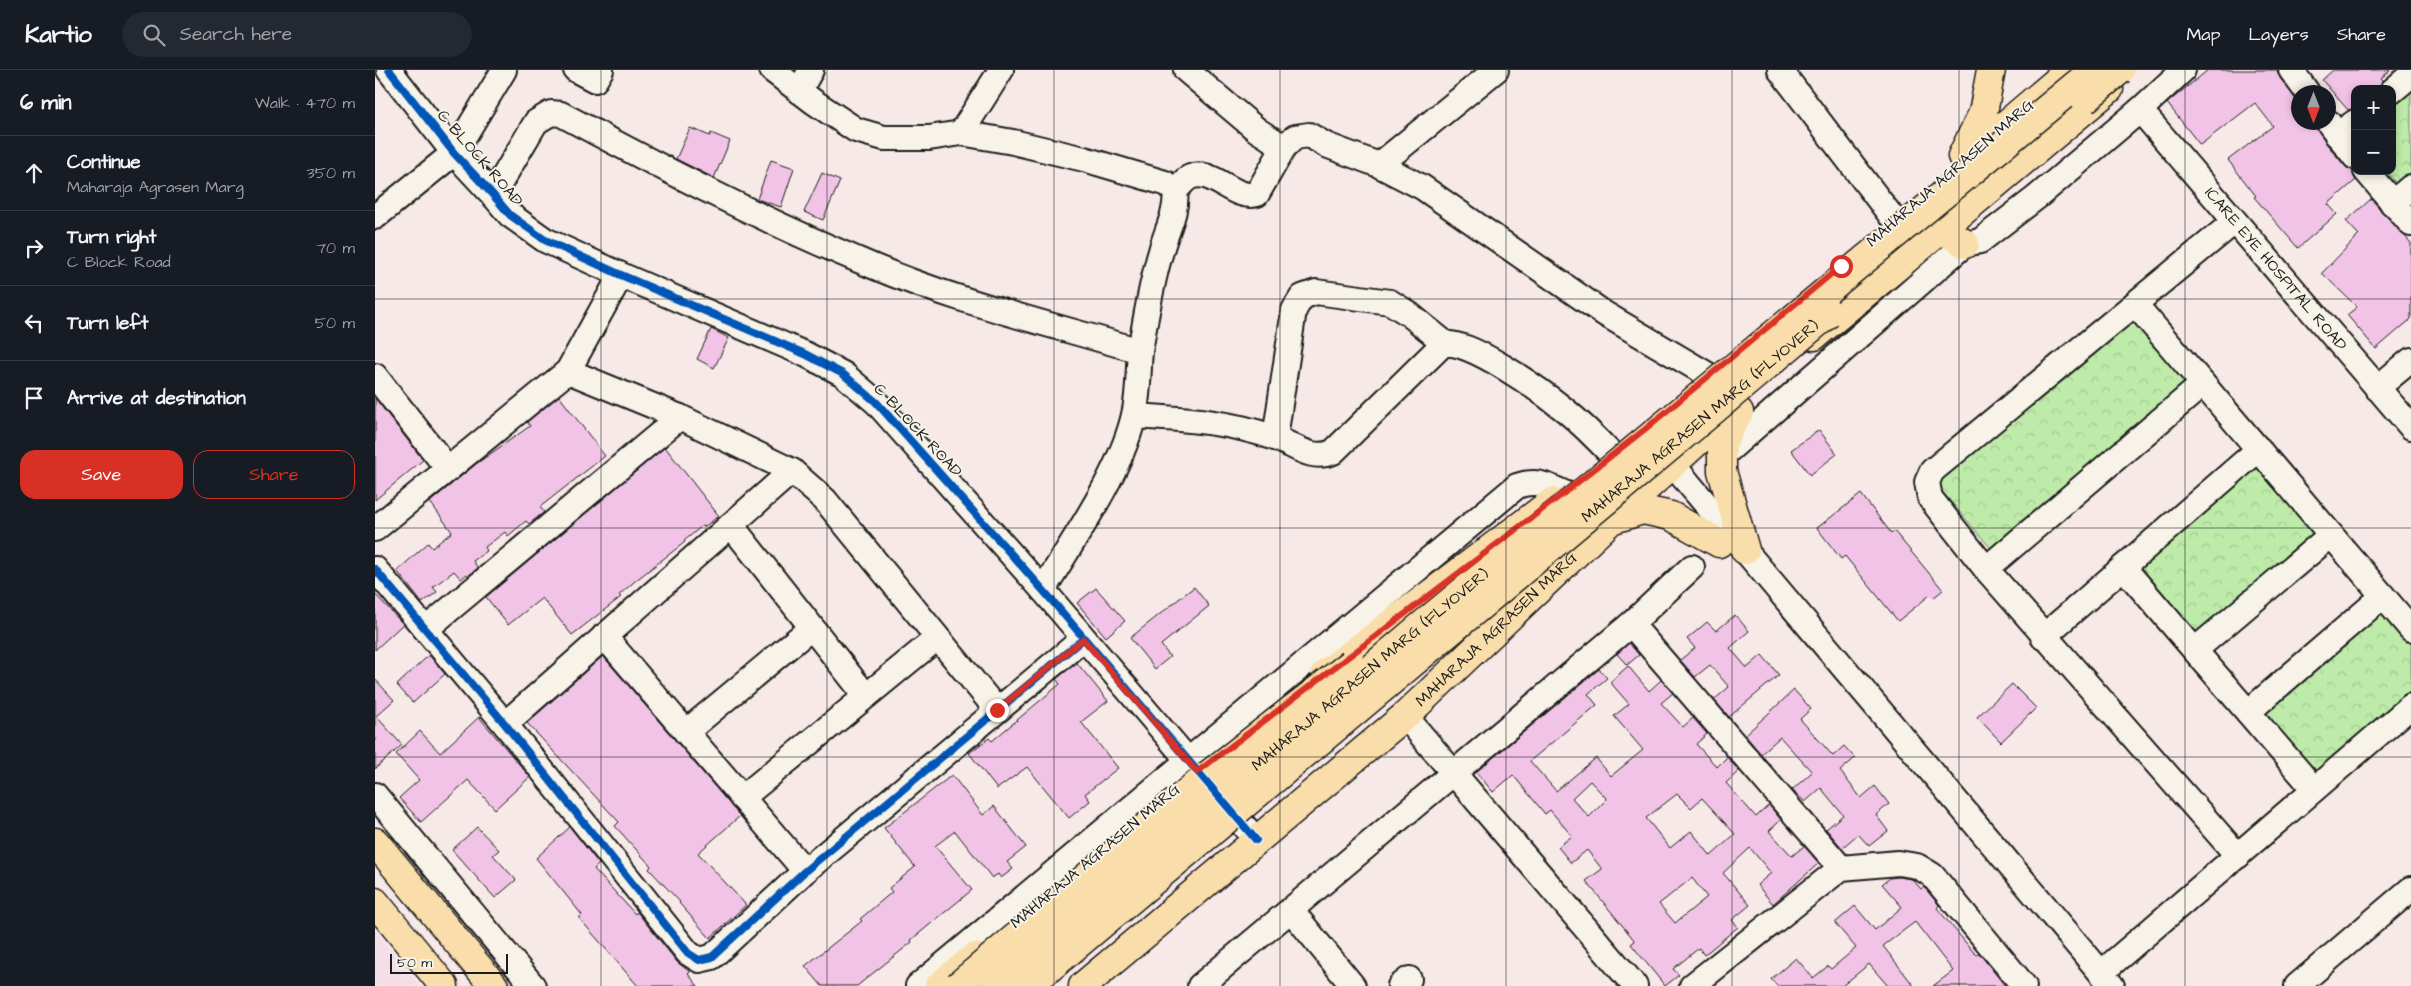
<!DOCTYPE html>
<meta charset="utf-8">
<style>
:root{--surface:#171b24;--page:#242831;--text:#f1f3f6;--muted:#9ea1a6;--line:#363941;--accent:#d93025}
body{margin:0;font-family:"Architects Daughter",sans-serif;background:var(--page);color:var(--text)}
.controls{position:absolute;right:15px;top:15px;display:grid;overflow:hidden;border-radius:10px;box-shadow:0 2px 8px #0003}
.controls button{width:45px;height:45px;display:grid;place-items:center;padding:0;border:0;border-bottom:1px solid var(--line);background:var(--surface);color:var(--text);font:25px sans-serif}
.compass{position:absolute;left:1916px;top:15px;width:45px;height:45px;border-radius:50%;background:var(--surface);box-shadow:0 2px 8px #0003;rotate:180deg}
.scale{position:absolute;left:15px;bottom:12px;width:118px;box-sizing:border-box;padding-left:5px;border:2px solid #1c1c1c;border-top:0;font-size:14px;line-height:18px;white-space:nowrap;color:#1c1c1c;-webkit-text-stroke:4px #f7f3e8;paint-order:stroke}
.stop{position:absolute;width:15px;height:15px;margin:-11px;border:4px solid #d93025;border-radius:50%;background:#fff}
.stop.end{background:#d93025;border-color:#fff;box-shadow:0 1px 5px #0008}
.list{margin:0;padding:0;list-style:none}
h2{display:flex;justify-content:space-between;align-items:center;height:65px;margin:0;padding:0 20px;font-size:21px}
h2 small{font-size:16px;font-weight:400;color:var(--muted)}
.list li{display:grid;grid-template-columns:32px 1fr auto;gap:15px;align-items:center;box-sizing:border-box;height:75px;padding:0 20px;border-top:1px solid var(--line)}
.list b{display:block;font-size:19px;white-space:nowrap}
.list p{margin:0;font-size:16px;white-space:nowrap;color:var(--muted)}
.list em{font-size:16px;font-style:normal;color:var(--muted)}
.actions{display:flex;gap:10px;padding:15px 20px}
.actions a{flex:1;padding:11px 0;border:1px solid var(--accent);border-radius:15px;text-align:center;font-size:18px;color:var(--accent)}
.actions .main{background:var(--accent);color:#fff}
.icon{flex:none;width:28px;height:28px;fill:none;stroke:currentColor;stroke-width:2;stroke-linecap:round;stroke-linejoin:round}
.map{position:relative;flex:none;width:2036px;height:916px;overflow:hidden}
header{display:flex;align-items:center;gap:30px;box-sizing:border-box;height:70px;padding:0 25px;background:var(--surface);border-bottom:1px solid var(--line)}
header strong{font-size:24px}
nav{display:flex;gap:28px;margin-inline-start:auto;font-size:18px}
.search{width:350px;height:45px;background:var(--page);display:flex;align-items:center;gap:12px;box-sizing:border-box;padding:0 18px;border-radius:28px;color:var(--muted);font-size:19px}
main{display:flex}
aside{flex:1;background:var(--surface)}
.map>svg:first-child{display:block}
</style>
<header>
<strong>Kartio</strong>
<div class="search"><svg class="icon" aria-label="search" viewBox="0 0 24 24"><circle cx="10" cy="10" r="6"/><path d="M15 15l6 6"/></svg>Search here</div>
<nav><a>Map</a><a>Layers</a><a>Share</a></nav>
</header>
<main>
<aside>
<h2>6 min<small>Walk · 470 m</small></h2>
<ul class="list">
<li><svg class="icon" aria-label="ahead" viewBox="0 0 24 24"><path d="M12 20V5M6 11l6-6 6 6"/></svg><div><b>Continue</b><p>Maharaja Agrasen Marg</p></div><em>350 m</em></li>
<li><svg class="icon" aria-label="right" viewBox="0 0 24 24"><path d="M7 20v-9h11M14 6l5 5-5 5"/></svg><div><b>Turn right</b><p>C Block Road</p></div><em>70 m</em></li>
<li><svg class="icon" aria-label="left" viewBox="0 0 24 24"><path d="M17 20v-9H6M10 6l-5 5 5 5"/></svg><div><b>Turn left</b></div><em>50 m</em></li>
<li><svg class="icon" aria-label="arrive" viewBox="0 0 24 24"><path d="M6 21V4h12l-3 4 3 4H6"/></svg><div><b>Arrive at destination</b></div></li>
</ul>
<div class="actions"><a class="main">Save</a><a>Share</a></div>
</aside>
<div class="map">
<svg width="2036" height="916" viewBox="0 0 2036 916">
<defs>
<pattern id="forest-crowns" width="20" height="18" patternUnits="userSpaceOnUse" patternTransform="scale(1.25)"><rect width="20" height="18" fill="#beeba9"/><path d="M2 6a3 3 0 1 1 6 0M12 15a3 3 0 1 1 6 0" fill="none" stroke="#a3c991"/></pattern>
</defs>
<rect width="100%" height="100%" fill="#f6e9e8"/>
<filter id="ink" filterUnits="userSpaceOnUse"><feTurbulence type="fractalNoise" baseFrequency=".02" numOctaves="2"/><feDisplacementMap in="SourceGraphic" scale="10" xChannelSelector="R" yChannelSelector="G"/><feConvolveMatrix kernelMatrix="1 2 1 2 8 2 1 2 1" color-interpolation-filters="sRGB"/></filter>
<g filter="url(#ink)">
<path fill="#f4dee7" d="M0,861L45,916H0Z"/>
<path fill="url(#forest-crowns)" stroke="#6d8462" d="M2036,16V106L2023,116L2011,101H2017V32Z
M1756,245L1817,316L1620,483L1559,412Z
M1885,391L1946,463L1820,569L1759,498Z
M2007,538L2036,572V625L1941,706L1885,641Z"/>
<path fill="#f1c3e6" stroke="#1c1c1c" fill-rule="evenodd" d="M1833,0H1902L1905,8L1924,32V52H1939L1951,73L1969,95L1978,100L1981,110L1953,134L1962,144L1923,178L1879,127L1881,126L1853,90L1898,56L1880,33L1825,75L1792,33Z
M1958,0H2016L2006,8L2008,10L2004,19H1980V38L1973,40L1947,10Z
M315,58L335,66L336,63L355,71L339,108L301,89Z
M396,90L419,98L406,137L382,129Z
M447,103L465,111L448,150L429,142Z
M1996,129L2036,173V249L2001,279L1972,245L1982,237L1947,203L1984,165L1971,151Z
M336,259L354,268L339,298L322,289Z
M184,326L230,386L165,437L169,442L154,454L151,451L133,466L130,462L110,477L112,481L98,491L103,498L93,506L92,504L86,509L79,501L58,517L62,522L47,533L22,501L53,473L57,478L77,462L55,432L101,394L155,356L152,352Z
M0,328L48,390L0,430Z
M1444,360L1462,384L1435,405L1416,380Z
M290,377L344,446L329,457L327,456L309,471L310,472L260,511L244,525L246,527L197,565L167,528L133,555L111,527Z
M1486,424L1516,463L1519,461L1568,520L1558,528L1555,525L1523,551L1470,486L1466,489L1442,458Z
M819,517L834,536L786,575L795,587L780,599L755,568Z
M721,518L750,551L731,567L702,533Z
M0,524L28,554L0,580Z
M1360,545L1374,561L1355,578L1372,598L1387,585L1404,605L1354,647L1339,630L1354,617L1335,595L1320,607L1305,590L1320,578L1312,569L1332,552L1341,561Z
M1254,573L1264,585L1252,595L1242,584Z
M54,585L70,604L38,633L22,615Z
M228,586L365,746L323,783L371,835L335,868L304,833L305,832L274,799L276,796L240,756L244,752L152,653Z
M702,593L733,631L706,652L743,698L710,724L715,731L694,748L652,697L622,719L594,683L614,668L617,671L685,614L681,609Z
M1253,596L1274,621L1286,610L1298,623L1286,633L1308,657L1318,648L1332,664L1321,674L1342,697L1352,687L1364,701L1351,713L1381,747L1394,735L1406,750L1394,761L1417,786L1429,776L1444,793L1398,834L1382,815L1396,803L1375,778L1348,803L1375,835L1357,850L1363,857L1329,885L1324,878L1298,899L1304,905L1290,916L1256,874L1260,871L1211,811L1227,799L1212,780L1196,793L1183,777L1197,766L1175,740L1170,744L1138,705L1118,722L1101,702L1224,599L1232,608L1213,624L1222,635L1155,691L1181,721L1221,688L1236,706L1268,680L1239,646L1254,634L1235,612ZM1215,711L1232,729L1214,747L1197,728ZM1302,724L1316,738L1327,728L1360,764L1336,786L1316,761L1295,778L1271,748ZM1317,808L1332,827L1300,853L1284,834Z
M0,609L19,630L1,646L27,675L0,699Z
M1637,614L1661,638L1626,672L1602,647Z
M1419,620L1436,639L1425,649L1458,686L1469,676L1480,688L1465,701L1486,728L1500,716L1514,734L1501,745L1513,761L1494,776L1483,764L1467,778L1451,759L1468,745L1446,718L1430,732L1417,720L1437,702L1405,667L1386,684L1370,665Z
M104,647L155,707L120,739L93,710L46,752L24,728L44,710L21,684L45,661L65,683Z
M577,705L608,745L619,736L651,777L632,792L638,799L626,808L623,804L617,808L580,761L560,776L597,820L536,870L537,872L482,916H447L430,896L487,851L485,849L517,822L514,818L540,797L509,758Z
M102,757L124,780L118,785L141,810L120,828L77,780Z
M195,757L224,794L219,799L260,844L262,842L302,892L315,902L313,904L323,916H263L204,848L207,845L161,788Z
M1523,807L1537,809L1546,819L1549,817L1564,835L1562,838L1601,885L1604,883L1630,916H1558L1578,901L1540,852L1508,876L1539,916H1513L1494,894L1467,916H1402L1396,909L1421,888L1438,908L1453,896L1456,899L1481,878L1460,853L1480,836L1500,860L1527,837L1507,814L1515,808Z"/>
<g fill="none" stroke-linecap="round" stroke-linejoin="round">
<g stroke="#1c1c1c" stroke-width="28">
<g id="minor">
<path d="M14,0L79,83L118,125L135,145L170,170L246,205L430,284L468,304L501,332L668,520L881,770"/>
<path d="M201,0L220,10L226,0"/>
<path d="M397,0L439,32L481,60L509,68H554L586,63L638,72L709,89L790,113L800,121C803,141 791,161 786,181C776,214 771,247 765,281"/>
<path d="M811,0L882,60L909,77"/>
<path d="M1405,0L1520,151"/>
<path d="M1916,0L1932,22"/>
<path d="M424,21L436,0"/>
<path d="M2017,21L2036,5"/>
<path id="s1" d="M1765,40L2036,357"/>
<path d="M1953,52L1980,87"/>
<path d="M586,63L626,0"/>
<path d="M1962,65L1980,52"/>
<path d="M1004,95L1121,0"/>
<path d="M1991,101L2036,154"/>
<path d="M800,121C804,117 809,110 815,107C838,97 858,131 882,124L909,77L920,67L934,65L951,75L1004,95L1047,117L1230,244L1335,306"/>
<path d="M118,125L161,52L176,43L186,44C287,98 389,151 495,195C582,232 675,254 765,281C763,303 764,327 758,349C744,405 698,470 668,520"/>
<path d="M2017,133L2036,117"/>
<path d="M0,147L79,83L129,0"/>
<path d="M1859,152L1557,401L1552,412L1555,428L1611,499L1863,786"/>
<path d="M1760,234L2036,559"/>
<path d="M193,301L305,347L417,401L450,430L622,640"/>
<path d="M0,306L73,399"/>
<path d="M2002,318L2036,290"/>
<path d="M759,346C807,349 855,351 900,368C921,376 936,391 958,382L1067,275C1090,265 1170,324 1190,340C1207,354 1222,369 1237,385"/>
<path d="M900,368L919,240L927,227L941,222L1015,232L1034,244L1071,274"/>
<path d="M1347,386L1590,174L1605,171L1662,127L1765,40L1808,0"/>
<path d="M1298,395L1737,916"/>
<path d="M356,455L491,626"/>
<path d="M0,459L193,301L246,205"/>
<path d="M1748,497L1939,719"/>
<path d="M0,499L130,654L313,883L324,890L337,887L430,801L708,569"/>
<path d="M1611,499L1828,314"/>
<path d="M1256,554L1466,798"/>
<path d="M51,559L305,347"/>
<path d="M229,566L430,801"/>
<path d="M1668,567L1884,379"/>
<path d="M1820,580L1956,465"/>
<path d="M1873,642L2008,526"/>
<path d="M1030,646L1260,916"/>
<path d="M130,654L417,401"/>
<path d="M311,662L436,558"/>
<path d="M0,725L158,916"/>
<path d="M367,728L562,568"/>
<path d="M916,840L978,916"/>
<path d="M1726,903L2036,636"/>
<path d="M543,916L1142,416C1161,409 1172,415 1189,423"/>
<path d="M825,916L1256,554L1317,497"/>
<path d="M1025,916L1034,909"/>
<path d="M1317,916L1466,798L1523,793L1542,796L1557,805L1649,916"/>
<path d="M1922,916L2036,819"/>
</g>
</g>
<g stroke="#1c1c1c" stroke-width="31">
<g id="major">
<path d="M1587,86L1608,43L1616,0"/>
<path d="M1589,90L1695,0"/>
<path d="M1566,158L1590,174"/>
<path d="M1439,266L1734,19"/>
<path d="M1364,342L1347,373V401L1370,480"/>
<path d="M1239,449L1268,440L1296,446L1344,473"/>
<path d="M950,604L1177,432"/>
<path d="M0,772L119,916"/>
<path d="M0,832L69,916"/>
<path d="M564,916L600,887"/>
<path id="s2" d="M708,916L1030,646L1235,451L1359,338"/>
</g>
</g>
<use href="#minor" stroke="#f7f3e8" stroke-width="24"/>
<use href="#major" stroke="#f9deab" stroke-width="28"/>
<g stroke="#1c1c1c" stroke-width="31" stroke-linecap="butt">
<g id="major-bridge">
<path d="M1709,30L1745,0"/>
<path d="M583,916L828,709L976,594"/>
<path id="s3" d="M621,916L1045,557L1719,0"/>
<path id="s4" d="M653,916L1454,243"/>
</g>
</g>
<use href="#major-bridge" stroke="#f9deab" stroke-width="28"/>
<g stroke="#f7f3e8" stroke-width="11">
<path id="cycleway" d="M14,0L79,83L118,125L135,145L170,170L246,205L430,284L468,304L501,332L668,520L881,770
M0,499L130,654L313,883L324,890L337,887L430,801L708,569"/>
</g>
<use href="#cycleway" stroke="#0057b8" stroke-width="8"/>
</g>
</g>
<g fill="none" stroke-linecap="round" stroke-linejoin="round" filter="url(#ink)">
<path stroke="#d93025" stroke-width="6" d="M622,640L708,569L822,702L1189,423L1269,360L1466,196"/>
</g>
<path fill="none" stroke="#1c1c1c" stroke-width="1" stroke-opacity="0.55" d="M226,0V916M452,0V916M679,0V916M905,0V916M1131,0V916M1357,0V916M1584,0V916M1810,0V916M0,229H2036M0,458H2036M0,687H2036"/>
<g text-anchor="middle" dominant-baseline="central" stroke-width="4" stroke-linejoin="round" paint-order="stroke">
<g font-size="16" fill="#1c1c1c" stroke="#f7f3e8">
<text transform="translate(105 88) rotate(49)">C BLOCK ROAD</text>
<text transform="translate(1575 103) rotate(-41)">MAHARAJA AGRASEN MARG</text>
<text stroke="none"><textPath href="#s1" startOffset="209">ICARE EYE HOSPITAL ROAD</textPath></text>
<text stroke="none"><textPath href="#s4" startOffset="878">MAHARAJA AGRASEN MARG (FLYOVER)</textPath></text>
<text transform="translate(543 360) rotate(47)">C BLOCK ROAD</text>
<text stroke="none"><textPath href="#s2" startOffset="546">MAHARAJA AGRASEN MARG</textPath></text>
<text stroke="none"><textPath href="#s3" startOffset="490">MAHARAJA AGRASEN MARG (FLYOVER)</textPath></text>
<text transform="translate(720 786) rotate(-40)">MAHARAJA AGRASEN MARG</text>
</g>
</g>
</svg>
<div class="controls">
<button>+</button>
<button>−</button>
</div>
<svg class="compass" viewBox="-18 -18 36 36"><path d="M0-13l5 13h-10z" fill="#e53935"/><path d="M0 13l5-13h-10z" fill="#9ea1a6"/></svg>
<div class="scale">50 m</div>
<div class="stop" style="left:1466px;top:196px"></div>
<div class="stop end" style="left:622px;top:640px"></div>
</div>
</main>
